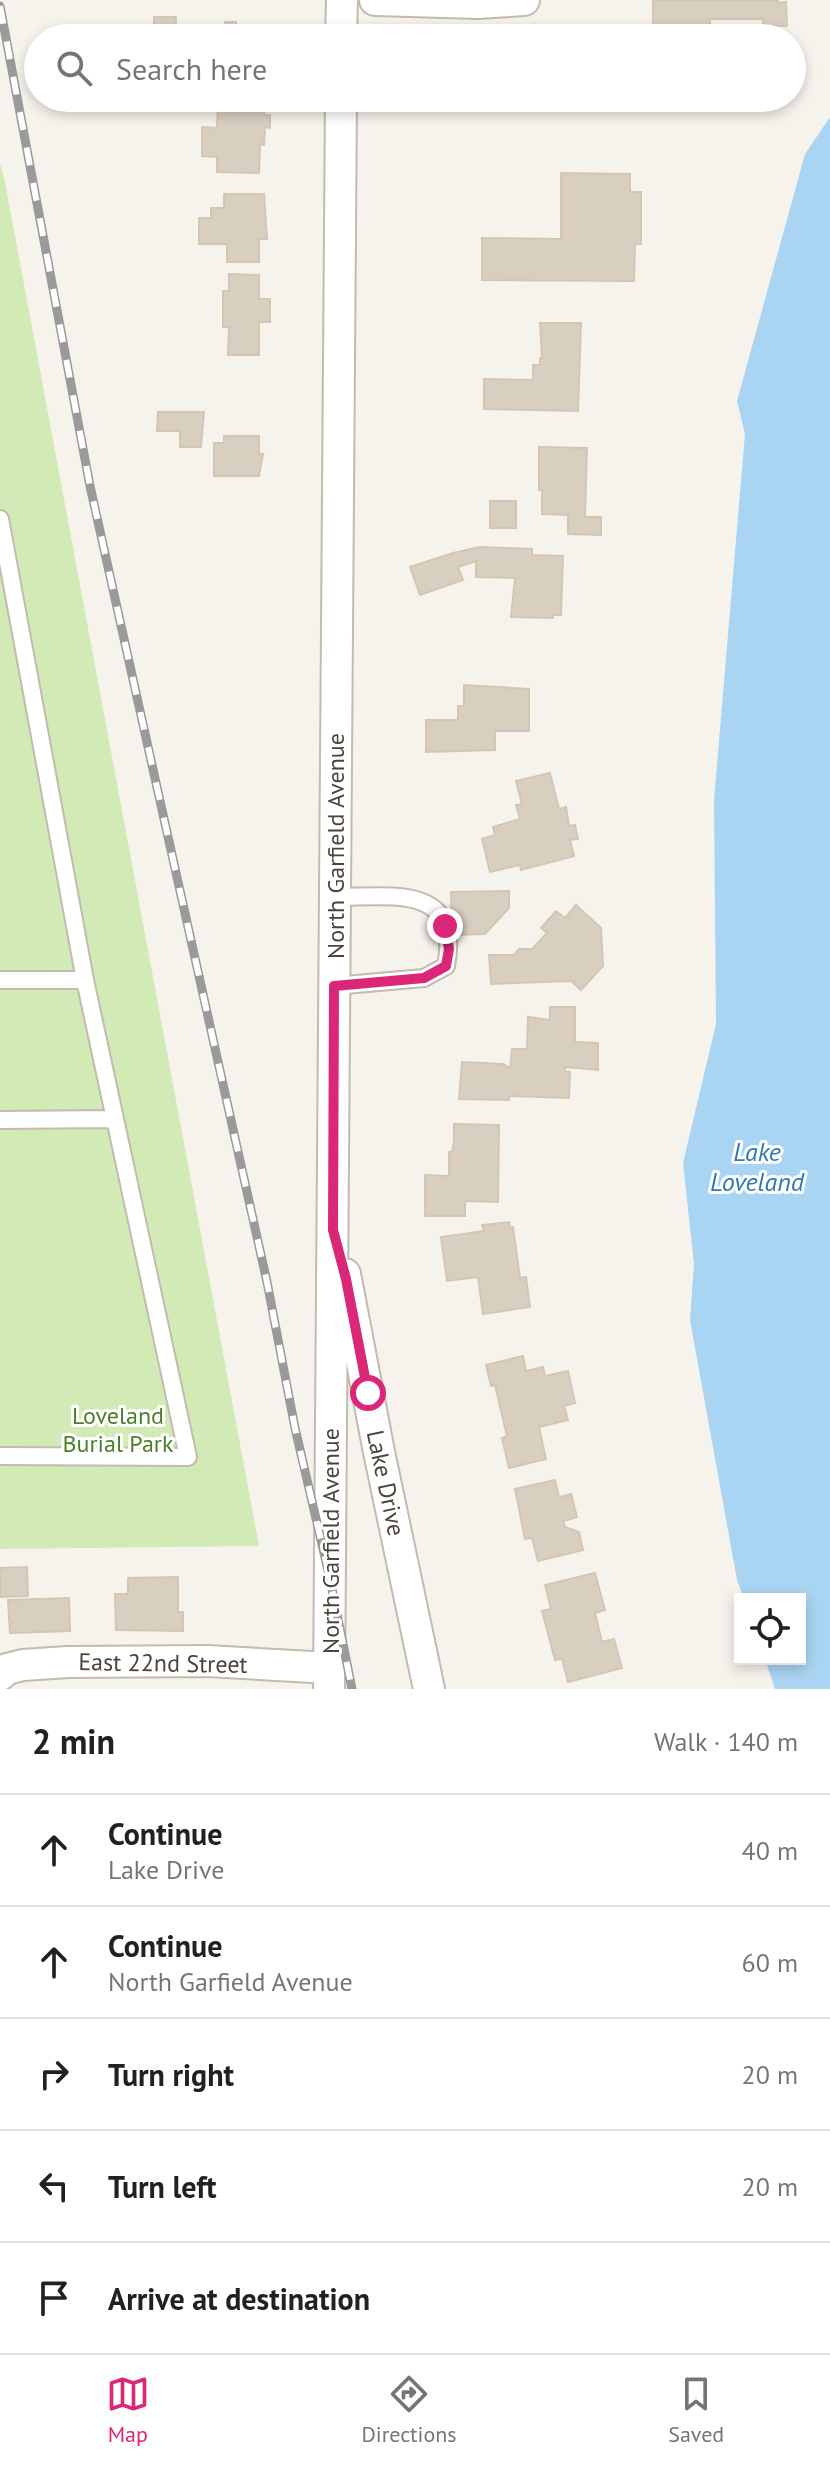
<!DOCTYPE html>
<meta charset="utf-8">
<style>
:root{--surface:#fff;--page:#f6f6f6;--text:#202124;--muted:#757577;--line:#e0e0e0;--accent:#db2777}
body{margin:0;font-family:"PT Sans",sans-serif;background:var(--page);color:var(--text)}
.controls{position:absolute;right:24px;bottom:24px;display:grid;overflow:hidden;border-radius:0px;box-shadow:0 4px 12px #0003}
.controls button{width:72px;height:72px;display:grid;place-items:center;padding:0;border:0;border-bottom:2px solid var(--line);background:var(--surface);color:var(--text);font:40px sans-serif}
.stop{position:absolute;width:24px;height:24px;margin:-18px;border:6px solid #db2777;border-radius:50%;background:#fff}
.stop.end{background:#db2777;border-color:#fff;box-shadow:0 2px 8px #0008}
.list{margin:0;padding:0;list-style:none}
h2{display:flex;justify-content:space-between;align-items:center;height:104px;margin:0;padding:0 32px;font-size:34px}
h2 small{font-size:26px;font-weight:400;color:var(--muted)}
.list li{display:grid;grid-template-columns:52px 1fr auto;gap:24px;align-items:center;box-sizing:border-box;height:112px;padding:0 32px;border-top:2px solid var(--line)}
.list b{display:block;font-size:30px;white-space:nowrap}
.list p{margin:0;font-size:26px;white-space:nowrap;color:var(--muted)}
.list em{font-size:26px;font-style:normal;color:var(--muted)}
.icon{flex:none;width:44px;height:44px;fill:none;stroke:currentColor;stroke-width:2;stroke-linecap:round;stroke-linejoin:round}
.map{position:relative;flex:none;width:830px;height:1689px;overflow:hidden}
.search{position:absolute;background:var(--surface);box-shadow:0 4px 12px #0003;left:24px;right:24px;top:24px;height:88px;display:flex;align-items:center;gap:20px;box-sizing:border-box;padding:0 28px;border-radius:44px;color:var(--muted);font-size:30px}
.sheet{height:664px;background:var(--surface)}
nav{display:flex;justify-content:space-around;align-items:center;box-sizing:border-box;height:112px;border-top:2px solid var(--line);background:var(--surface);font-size:22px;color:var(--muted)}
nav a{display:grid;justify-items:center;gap:4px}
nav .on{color:var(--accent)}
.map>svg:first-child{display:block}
</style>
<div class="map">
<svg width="830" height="1689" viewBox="0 0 830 1689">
<rect width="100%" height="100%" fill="#f6f3ec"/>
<path fill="#d2eab5" d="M0,164L4,177L259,1546L0,1549Z"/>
<path fill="#a9d4f2" d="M830,117V1689H775L765,1659H800V1599H744L737,1580L690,1320L694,1264L683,1163L716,1024L714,800L745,434L737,401L805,154Z"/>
<path fill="#d8cfc1" stroke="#d3c7b4" stroke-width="2" d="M653,0H778V3L786,2L787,26H763V19H710V27L653,26Z
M154,17H176L175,38H154Z
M225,22H236V25L260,26V38H225Z
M218,101L265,102L264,115H270V128L265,127L264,145L260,144L259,173L217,172V157L202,156V127L217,128Z
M561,173L630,174V192H641V244H635L634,281L482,280V238L561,239Z
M224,194H264L267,239H259V262H227V244H199V218H211V208H224Z
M229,274L259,275V299H270V322H259V355H228L229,327H223V291H229Z
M540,323H581L578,411L484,409V379L533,380V365H540V358H542Z
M158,412H204L201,447H180V431H157Z
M224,436H259V454H263L259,476H214V443H224Z
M539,447L587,448L585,517H601V535L568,534V515L542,514V490H539Z
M490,501H516V528H490Z
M480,547L532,549V555L563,556L561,615H553V618L511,617L515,578L476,577V561L458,567L463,580L420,595L410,567L453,553Z
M464,685L529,689V731H495V750L426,752V720H458V706H464Z
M550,773L559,809L566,807L569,826L575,825L578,839L570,840L574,856L521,870L520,865L490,872L482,839L495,835L493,827L520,819L516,805L522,804L516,781Z
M509,891V908L485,934L452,935L451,892Z
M576,905L601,928L603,966L581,990L571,981L491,984L489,955H514L519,949H532L547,933L541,928L556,911L565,918Z
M550,1007H575V1042L598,1043V1070L565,1067V1072H570L569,1098L509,1096V1100L459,1099L462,1062L503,1064L510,1068L512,1049H527L528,1017L550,1020Z
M454,1124L499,1125L498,1202L465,1201V1216H425V1175L449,1176V1152H452L454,1141Z
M509,1222L510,1228L513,1227L520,1278L526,1277L530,1307L483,1314L478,1277L447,1281L441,1237L484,1231L482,1225Z
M523,1356L526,1371L543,1367L545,1376L568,1371L575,1403L564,1406L568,1420L539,1427L546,1459L509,1468L502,1438L507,1436L495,1385L491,1386L486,1365Z
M555,1480L559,1497L571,1494L577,1517L563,1521L565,1527L579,1532L583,1550L538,1561L532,1538L525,1539L515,1489Z
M27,1567L28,1596L0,1597V1568Z
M595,1573L605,1610L595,1613L602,1642L614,1639L622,1668L568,1682L562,1659L555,1660L542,1611L551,1609L545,1585Z
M178,1577V1612H183V1631L116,1630L115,1594H128V1578Z
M69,1598L70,1631L10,1633L8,1600Z"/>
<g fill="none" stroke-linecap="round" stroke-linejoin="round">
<g stroke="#c2bbae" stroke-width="20">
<path id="service" d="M0,519L85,980L188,1457L0,1456
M0,980H85
M334,986L424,978L446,966C462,883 391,897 335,897
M0,1120L113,1119"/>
</g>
<g stroke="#c2bbae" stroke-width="34">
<path id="minor" d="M375,0L478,3L524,0
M341,38L342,0
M345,1274L379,1452L429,1689
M0,1675L7,1669L23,1665L68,1662L208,1661L329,1668
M329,1689L341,98"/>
</g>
<use href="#service" stroke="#fff" stroke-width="16"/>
<use href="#minor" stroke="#fff" stroke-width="30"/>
<g stroke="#9a9a9a" stroke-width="9">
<path id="rail" d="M0,6L90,486L267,1282L295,1428L330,1579L352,1689"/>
</g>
<use href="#rail" stroke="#fff" stroke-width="6" stroke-dasharray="18" stroke-linecap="butt"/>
</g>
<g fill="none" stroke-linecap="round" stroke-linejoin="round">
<path stroke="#db2777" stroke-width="10" d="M368,1393L346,1279L333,1230L334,986L424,978L446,966L449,949L445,926"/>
</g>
<g text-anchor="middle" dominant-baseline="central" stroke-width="6" stroke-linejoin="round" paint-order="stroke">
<g font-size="24" fill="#4b4439" stroke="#fff">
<text transform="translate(335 846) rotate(-90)">North Garfield Avenue</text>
<text transform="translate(386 1483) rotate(78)">Lake Drive</text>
<text transform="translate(330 1541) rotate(-90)">North Garfield Avenue</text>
<text transform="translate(163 1663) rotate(1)">East 22nd Street</text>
</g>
<g font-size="24" fill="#4b7f2a" stroke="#fff">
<text x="118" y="1415">Loveland<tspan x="118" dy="28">Burial Park</tspan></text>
</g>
<g font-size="26" font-style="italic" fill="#2e7ab1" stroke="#fff">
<text x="757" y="1151">Lake<tspan x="757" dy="30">Loveland</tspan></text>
</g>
</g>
</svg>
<div class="controls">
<button><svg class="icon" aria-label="locate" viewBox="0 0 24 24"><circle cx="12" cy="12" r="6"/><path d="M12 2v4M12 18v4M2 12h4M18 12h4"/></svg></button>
</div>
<div class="stop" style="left:368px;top:1393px"></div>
<div class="stop end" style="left:445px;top:926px"></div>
<div class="search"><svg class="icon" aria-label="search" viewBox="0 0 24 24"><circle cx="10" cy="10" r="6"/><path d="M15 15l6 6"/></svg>Search here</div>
</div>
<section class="sheet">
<h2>2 min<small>Walk · 140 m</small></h2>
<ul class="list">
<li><svg class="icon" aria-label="ahead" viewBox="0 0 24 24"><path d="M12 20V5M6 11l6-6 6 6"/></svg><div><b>Continue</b><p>Lake Drive</p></div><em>40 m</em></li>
<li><svg class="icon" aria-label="ahead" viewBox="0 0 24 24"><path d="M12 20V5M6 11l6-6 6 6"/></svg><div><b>Continue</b><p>North Garfield Avenue</p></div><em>60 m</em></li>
<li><svg class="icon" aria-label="right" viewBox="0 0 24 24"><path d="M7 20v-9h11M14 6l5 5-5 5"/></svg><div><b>Turn right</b></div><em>20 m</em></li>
<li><svg class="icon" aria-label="left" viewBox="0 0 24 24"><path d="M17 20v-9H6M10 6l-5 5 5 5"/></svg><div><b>Turn left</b></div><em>20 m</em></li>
<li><svg class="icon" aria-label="arrive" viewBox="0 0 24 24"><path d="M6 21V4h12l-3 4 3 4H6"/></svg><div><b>Arrive at destination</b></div></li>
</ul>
</section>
<nav>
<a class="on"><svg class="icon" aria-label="map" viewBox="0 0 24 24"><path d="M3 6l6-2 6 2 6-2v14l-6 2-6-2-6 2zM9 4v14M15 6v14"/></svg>Map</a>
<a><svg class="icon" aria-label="directions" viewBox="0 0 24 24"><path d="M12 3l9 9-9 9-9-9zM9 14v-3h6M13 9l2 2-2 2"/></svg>Directions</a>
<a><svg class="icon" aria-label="saved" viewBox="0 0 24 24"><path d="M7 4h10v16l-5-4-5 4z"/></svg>Saved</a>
</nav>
